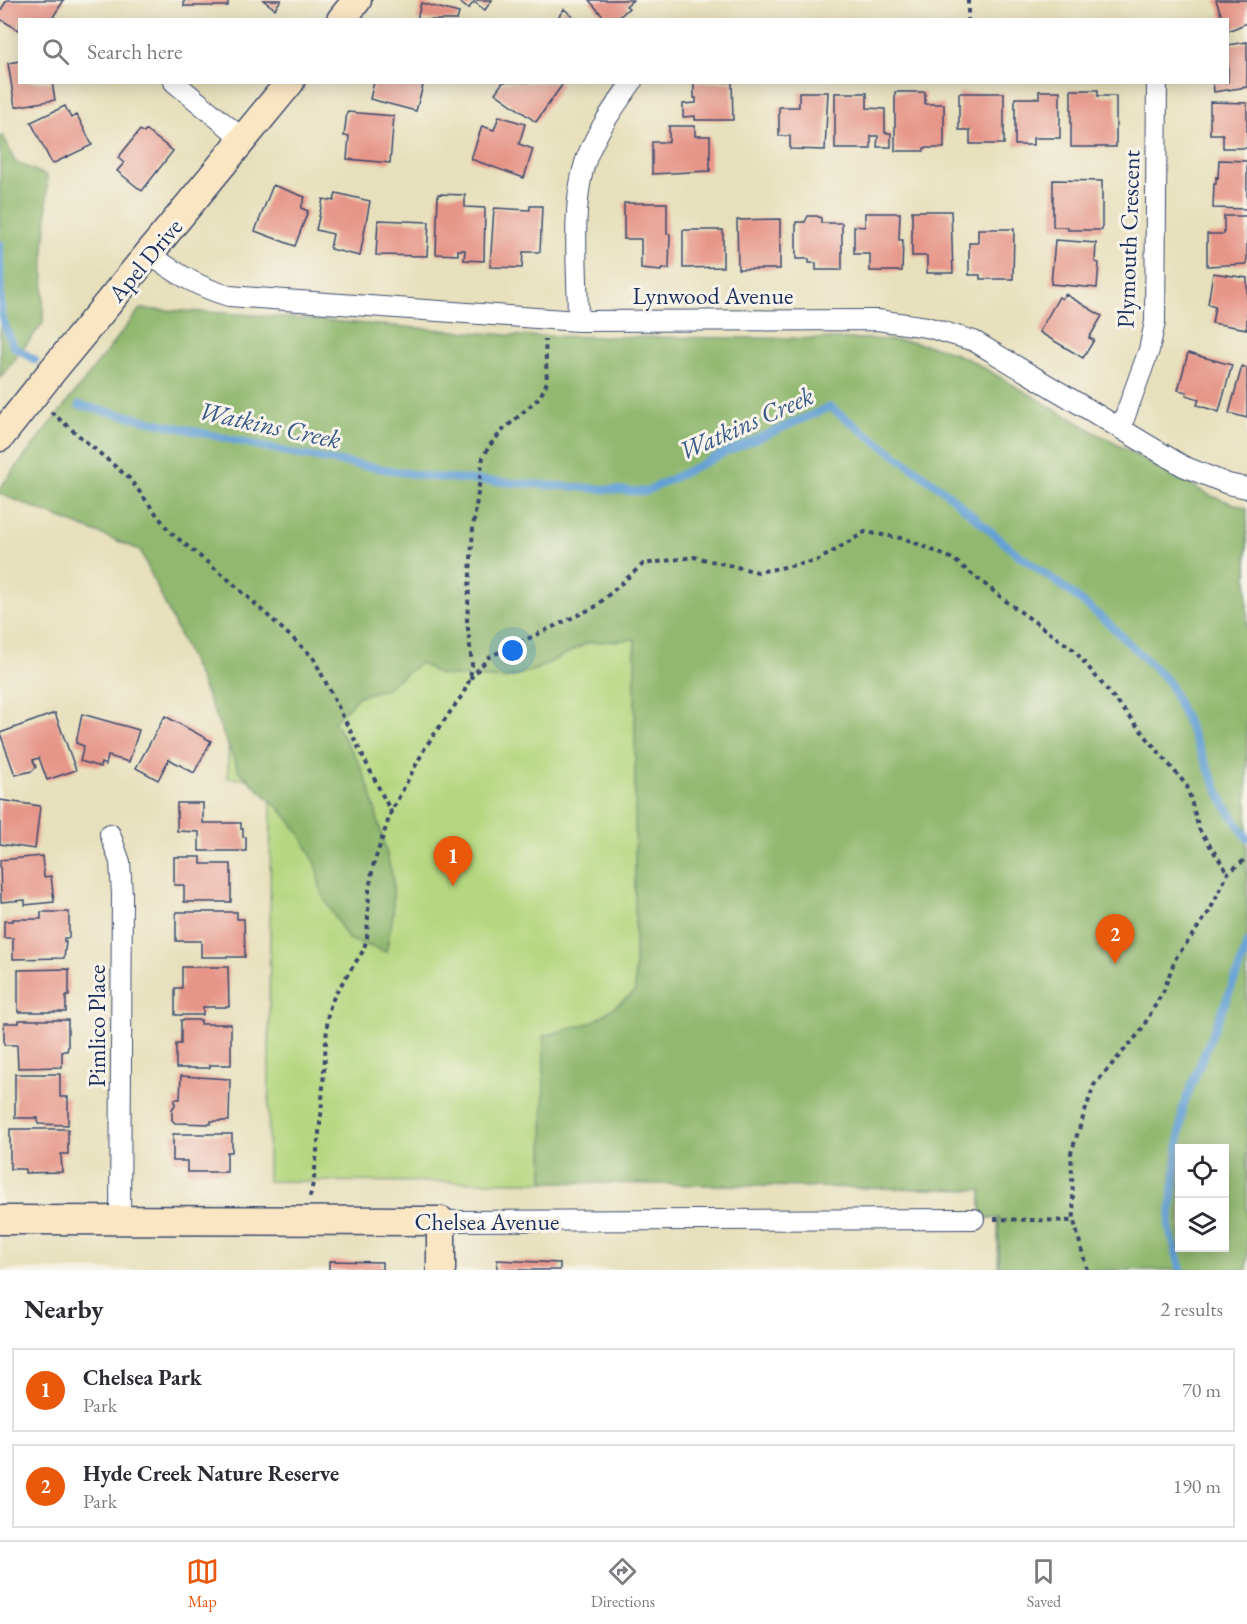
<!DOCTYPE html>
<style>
:root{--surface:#fff;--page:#f7f7f7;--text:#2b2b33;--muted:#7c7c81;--line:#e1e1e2;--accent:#ea580c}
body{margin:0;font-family:"EB Garamond",serif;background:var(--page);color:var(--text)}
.controls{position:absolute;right:18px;bottom:18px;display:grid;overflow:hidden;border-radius:0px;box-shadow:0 3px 15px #0003}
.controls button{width:54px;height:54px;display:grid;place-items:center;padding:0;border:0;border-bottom:2px solid var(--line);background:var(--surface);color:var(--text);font:30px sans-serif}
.you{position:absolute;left:513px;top:651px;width:21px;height:21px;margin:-15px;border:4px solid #fff;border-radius:50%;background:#1a73e8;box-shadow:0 0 0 9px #1a73e833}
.badge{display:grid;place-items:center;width:39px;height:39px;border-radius:50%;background:var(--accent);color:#fff;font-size:20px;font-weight:700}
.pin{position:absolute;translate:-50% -50px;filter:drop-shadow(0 2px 3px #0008)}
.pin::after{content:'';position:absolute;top:32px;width:21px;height:18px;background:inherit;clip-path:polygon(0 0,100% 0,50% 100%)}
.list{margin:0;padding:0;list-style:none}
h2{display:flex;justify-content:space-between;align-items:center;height:78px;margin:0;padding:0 24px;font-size:26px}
h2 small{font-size:20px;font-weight:400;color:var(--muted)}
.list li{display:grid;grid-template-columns:39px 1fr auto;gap:18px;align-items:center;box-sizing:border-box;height:84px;margin:0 12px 12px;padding:0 12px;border:2px solid var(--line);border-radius:0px}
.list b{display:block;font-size:22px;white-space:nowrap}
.list p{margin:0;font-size:20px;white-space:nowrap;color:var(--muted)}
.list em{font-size:20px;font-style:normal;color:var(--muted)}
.icon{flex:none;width:33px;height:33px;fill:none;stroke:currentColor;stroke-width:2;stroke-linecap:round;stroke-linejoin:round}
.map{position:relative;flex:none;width:1247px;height:1270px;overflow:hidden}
.search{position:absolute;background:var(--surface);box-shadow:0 3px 15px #0003;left:18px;right:18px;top:18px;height:66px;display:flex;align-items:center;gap:15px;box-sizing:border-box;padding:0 21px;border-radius:0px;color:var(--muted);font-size:22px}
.sheet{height:270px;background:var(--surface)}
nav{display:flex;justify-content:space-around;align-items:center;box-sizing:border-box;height:84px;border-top:2px solid var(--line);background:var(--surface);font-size:16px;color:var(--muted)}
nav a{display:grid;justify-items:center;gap:3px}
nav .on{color:var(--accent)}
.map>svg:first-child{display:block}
</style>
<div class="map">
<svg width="1247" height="1270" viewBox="0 0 1247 1270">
<rect width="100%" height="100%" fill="#f7f3e8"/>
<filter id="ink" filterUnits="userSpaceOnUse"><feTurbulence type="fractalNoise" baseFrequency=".0167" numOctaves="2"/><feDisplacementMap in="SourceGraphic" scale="12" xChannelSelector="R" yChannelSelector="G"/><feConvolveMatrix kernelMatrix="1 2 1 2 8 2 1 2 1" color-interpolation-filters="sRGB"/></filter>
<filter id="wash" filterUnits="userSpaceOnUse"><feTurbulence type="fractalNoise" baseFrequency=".008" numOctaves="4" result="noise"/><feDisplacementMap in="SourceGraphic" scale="24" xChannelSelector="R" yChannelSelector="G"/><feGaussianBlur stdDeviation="1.35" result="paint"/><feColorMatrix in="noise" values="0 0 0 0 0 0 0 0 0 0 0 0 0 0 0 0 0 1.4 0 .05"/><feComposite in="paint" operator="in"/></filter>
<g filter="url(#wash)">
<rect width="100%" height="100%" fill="#e7e0bc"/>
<path fill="#b5d780" stroke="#68836f" stroke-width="1.5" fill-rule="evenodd" d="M1247,524V1270H998V1218H981L983,780L635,1036H545L543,1182L268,1181L271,780L228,778L231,527ZM1180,1148H1224V1248H1180Z"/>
<path fill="#90b86e" stroke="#567466" stroke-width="1.5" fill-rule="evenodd" d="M0,136L4,137L15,162L47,176V215L44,248L43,323L0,378Z
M140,309L226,313L520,336L873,339L911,342L944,349L972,361L1094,432L1211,496L1247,508V1270H999V1218H981V1190L543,1182L544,1036L593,1022L635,992V639L587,643L537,669L506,679L440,675L420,663L385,689L359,696L334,722L359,763L370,790L393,878V914L386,952L348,939L321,893L316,864L298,831L282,811L239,771L201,682L140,550L0,494V488ZM1180,1148H1224V1248H1180Z"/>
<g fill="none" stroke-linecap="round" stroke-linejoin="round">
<path stroke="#64a0d5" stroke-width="8" d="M0,244L1,315L13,346L35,360
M79,405L300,455L431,477L645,492L726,452L830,407L942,489L1016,553L1066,589L1106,621L1168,681L1225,805L1247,838
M1181,1270L1169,1227L1183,1106L1239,969L1247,943"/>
</g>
<g id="blocks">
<path fill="#e69588" d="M7,0H64L53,17L57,20H20V31L0,19V11Z
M184,0H228V6H184Z
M263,0H281L275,9Z
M457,0H492L485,10L474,2L468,9Z
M589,0H633L626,6L629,8L616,20H606Z
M1216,0H1247V23L1228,31V20H1223Z
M421,3L459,13L457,20H417Z
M564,9L577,20H556Z
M1247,42V87L1214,92L1213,82H1228V45Z
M20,61V82H52L55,100L15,107L8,63Z
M374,82H424L416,111L370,99Z
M503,82H559L562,85L536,122L495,93Z
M694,82H732L733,120H695V116L683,117V104L696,103V98H694Z
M1071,90H1098V96H1116V147H1071Z
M1039,91H1060V138H1033V145H1015V98H1039Z
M799,92H828L825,150L790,149V136H779V107H799Z
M895,92H925V104H944V148H924V151H895Z
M835,93H867V108L885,109V133H891V147H877L878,136H871V149H835Z
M959,93H1004V144H970V130H959Z
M1210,102L1247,103V148H1223V134H1210Z
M65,106L71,118L77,115L92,145L52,164L31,122Z
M347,112L394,116L390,163L347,159L349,136H344Z
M499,116L525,124L519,144L533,149L524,178L471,159L482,126L494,130Z
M669,126H695V136H710V171L652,174V142H669Z
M140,130L144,133L146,130L173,151L142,191L117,171L124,163L118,158Z
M1219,160L1247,161V209L1213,208L1214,184H1216V177L1218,178Z
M1053,180L1102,181V230H1068V227H1053Z
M273,185L305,197L301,208L308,211L295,246L255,231Z
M336,193L370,201L360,256L330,249L333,234L316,230L323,199L334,201Z
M438,194L465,195V207L485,208L484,261L464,260L465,250H458V255L436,254Z
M624,203H667V234H670L669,269H661V271L641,269V239H624Z
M530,206H542L540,252H523L522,268L490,267L494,208L530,210Z
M912,211H951L953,273H927V256H912Z
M865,213H900L899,240H903L902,271H870V254H854V226L865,227Z
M808,216H817L821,218V223H842V270H816V263H809V259H796V222H805Z
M1224,216H1247V264L1207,266V234H1224Z
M780,219V269H738L737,220Z
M378,220L429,222L427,256L376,255Z
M978,229H1014L1013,279H980V275H969V243H978Z
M683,230H723V267L683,268Z
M1055,240L1096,243L1095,262L1099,263L1097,288L1051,284Z
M1213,273L1247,278V329L1212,323L1215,306L1208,304Z
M1065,294L1102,316L1089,338L1094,340L1083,358L1039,332L1059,297L1062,299Z
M1188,353L1232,365L1219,412L1197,405L1199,399L1186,395L1187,392L1178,390Z
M1242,366L1247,368V418L1229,413Z
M55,713L76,770L47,780L39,758L33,760L36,767L32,771L15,775L0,733Z
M82,714L139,730L129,762L108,756L106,765L101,763L100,767L80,761L84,746L76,743Z
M165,716L211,741L194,773L169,759L158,780L136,768Z
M0,800L40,806L35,849L0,844Z
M177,803H203V823H241V829H243V837H246V851H199V832L177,831Z
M42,856L44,877L51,876L54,902L25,905V900L1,902L0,860Z
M174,857H201V864H231V902H184V885H174Z
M41,912H69V938H64V942H66L64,958L13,959V938H4V921H13V919H41Z
M176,912H237V919H244L245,957H201V941H176Z
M182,967H228L229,1007H203V1015H175V988H182Z
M69,969V996H66V1012H18V970Z
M19,1020H68V1047L67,1051H62V1067L18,1068L17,1045H4V1023H19Z
M181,1020H201V1024H231V1065H210V1068H176V1044H181Z
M15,1074H60V1097H68V1125L38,1124V1118H15Z
M181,1076L230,1079L229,1121H211V1124L175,1123L172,1120V1109L175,1105V1099H180Z
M10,1129H68V1154H61L62,1172L25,1173V1169H10Z
M173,1134H232V1152H227V1172H187V1161H173Z
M497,1260L560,1263V1270H497Z
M329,1261L382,1262V1270H329Z"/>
</g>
</g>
<g filter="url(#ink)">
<use href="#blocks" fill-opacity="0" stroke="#3a4a6c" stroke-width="1.5"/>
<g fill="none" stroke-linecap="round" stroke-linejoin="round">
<g stroke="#3a4a6c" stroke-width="22">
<path id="street" d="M174,82L244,140
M150,255C177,273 197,287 229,296L578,321L877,320L927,327L974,341L1183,466L1228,484L1247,488
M578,321C578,271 570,204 587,157C598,129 615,106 632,82
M1121,427L1149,350L1155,322L1157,82
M110,834L120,862L122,894L120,1220
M441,1221L974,1219"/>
</g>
<g stroke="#3a4a6c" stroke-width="31">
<path id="secondary" d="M341,20L357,0
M0,437L53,370L290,82
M0,1220L441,1221V1270"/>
</g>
<path stroke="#3a4a6c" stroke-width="4" stroke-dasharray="4.5 4.5" stroke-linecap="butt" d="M968,0V20
M51,412L129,478L170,532L229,580L313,657L391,812
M470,679L489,657L595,607L643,564L694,557L758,572L817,561L865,532L906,539L953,559L1011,605L1074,650L1187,786L1199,829L1228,873
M310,1197L314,1178L321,1115L328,1012L335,994L363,951L367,938L369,891L373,866L391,812L426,746L463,694L470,679L472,665L467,620L473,528L483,457L490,445L502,431L540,397L547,382L545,340
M994,1219L1074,1221
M1087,1270L1074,1221L1071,1153L1094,1085L1140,1032L1164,990L1175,959L1209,912L1228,873L1247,858"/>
<use href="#street" stroke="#fff" stroke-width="20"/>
<use href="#secondary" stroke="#fbe6c4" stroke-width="28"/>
</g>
</g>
<g text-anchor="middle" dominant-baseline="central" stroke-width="6" stroke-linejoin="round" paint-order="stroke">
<g font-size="24" fill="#1b2f5e" stroke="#f7f3e8">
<text transform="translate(1128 239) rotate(-88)">Plymouth Crescent</text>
<text transform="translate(145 260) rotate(-50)">Apel Drive</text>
<text x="713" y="295">Lynwood Avenue</text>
<text transform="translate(96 1026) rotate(-90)">Pimlico Place</text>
<text x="487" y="1221">Chelsea Avenue</text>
</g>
<g font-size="26" font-style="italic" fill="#355788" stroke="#f7f3e8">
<text transform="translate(746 423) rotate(-24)">Watkins Creek</text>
<text transform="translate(270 425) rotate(12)">Watkins Creek</text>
</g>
</g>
</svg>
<div class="controls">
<button><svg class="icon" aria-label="locate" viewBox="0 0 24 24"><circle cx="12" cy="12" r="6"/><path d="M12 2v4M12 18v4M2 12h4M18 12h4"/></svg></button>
<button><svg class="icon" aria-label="layers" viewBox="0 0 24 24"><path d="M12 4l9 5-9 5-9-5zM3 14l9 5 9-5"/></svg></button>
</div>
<div class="you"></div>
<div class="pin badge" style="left:453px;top:886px">1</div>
<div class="pin badge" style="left:1115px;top:964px">2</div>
<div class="search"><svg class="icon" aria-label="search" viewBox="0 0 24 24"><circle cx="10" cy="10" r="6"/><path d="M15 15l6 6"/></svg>Search here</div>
</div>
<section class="sheet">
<h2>Nearby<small>2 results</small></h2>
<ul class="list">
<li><span class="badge">1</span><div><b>Chelsea Park</b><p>Park</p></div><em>70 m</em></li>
<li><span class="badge">2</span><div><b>Hyde Creek Nature Reserve</b><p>Park</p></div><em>190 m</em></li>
</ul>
</section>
<nav>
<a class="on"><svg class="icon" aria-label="map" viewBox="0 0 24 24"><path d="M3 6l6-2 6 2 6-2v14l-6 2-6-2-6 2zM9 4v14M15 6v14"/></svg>Map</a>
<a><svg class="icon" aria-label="directions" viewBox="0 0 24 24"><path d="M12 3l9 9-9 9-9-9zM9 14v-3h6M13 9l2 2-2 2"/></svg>Directions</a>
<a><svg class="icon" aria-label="saved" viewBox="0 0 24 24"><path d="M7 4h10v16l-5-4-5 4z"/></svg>Saved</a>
</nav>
